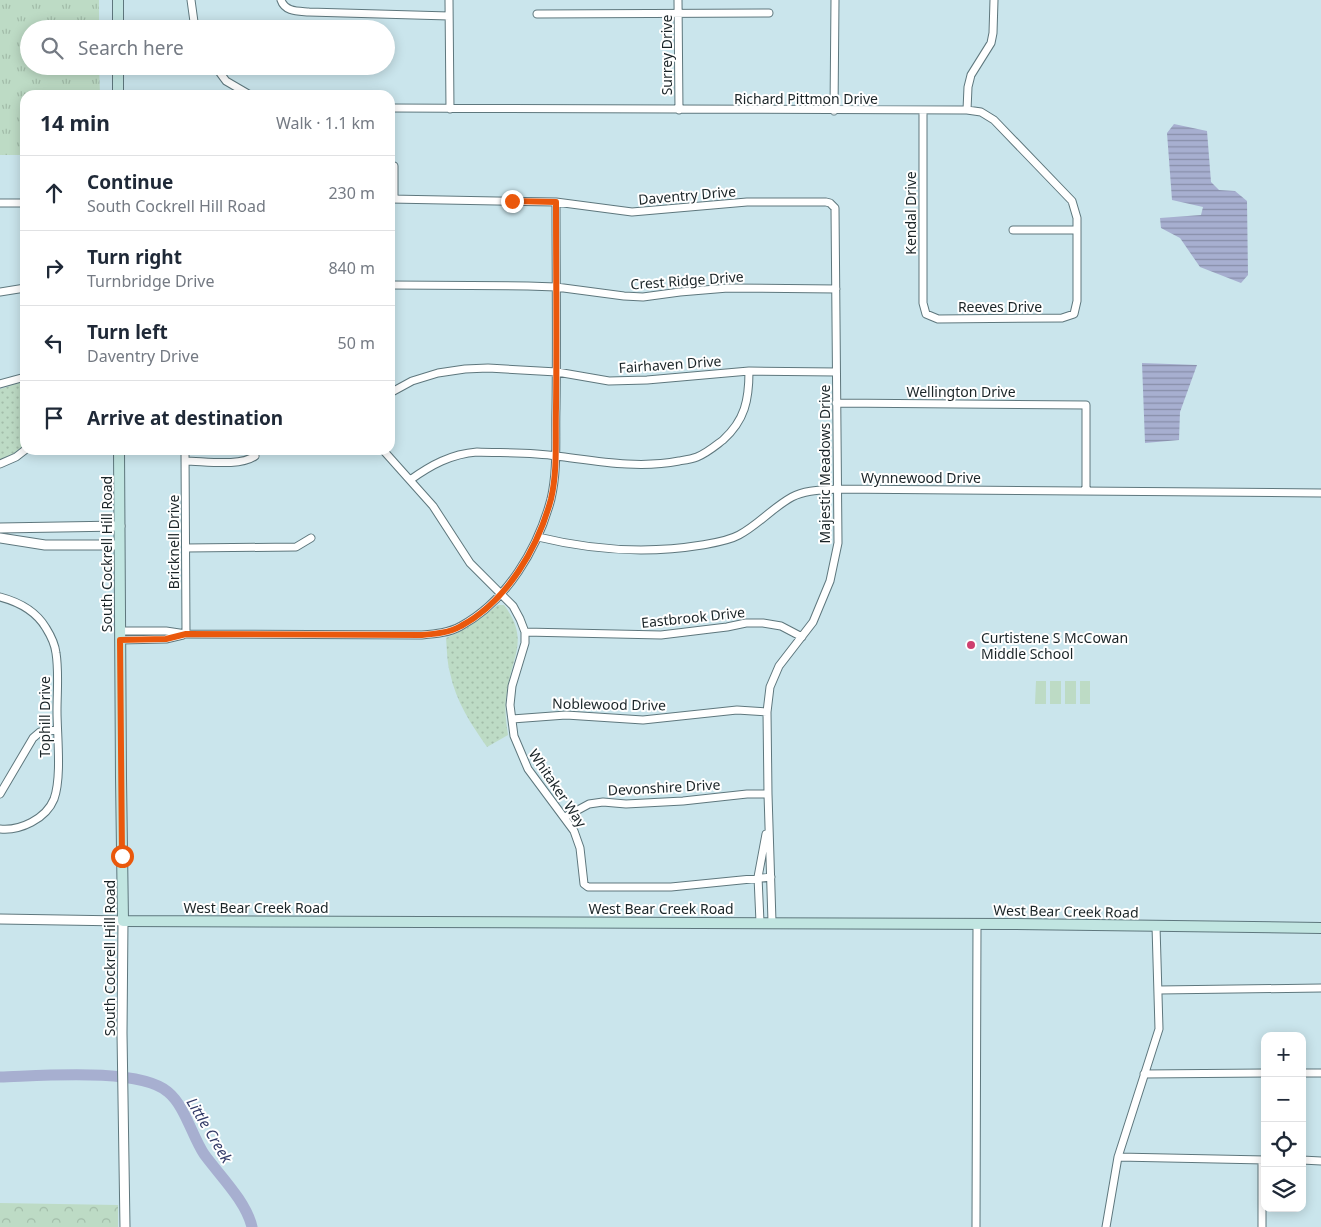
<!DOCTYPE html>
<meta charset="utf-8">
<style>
:root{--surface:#fff;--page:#f6f6f7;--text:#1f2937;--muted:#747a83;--line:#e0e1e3}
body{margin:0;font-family:"Noto Sans",sans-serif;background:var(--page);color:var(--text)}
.controls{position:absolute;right:15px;bottom:15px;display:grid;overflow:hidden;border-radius:10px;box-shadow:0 2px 12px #0003}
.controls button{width:45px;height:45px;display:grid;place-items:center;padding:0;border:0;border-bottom:1px solid var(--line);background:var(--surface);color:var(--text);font:25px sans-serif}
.stop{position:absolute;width:15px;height:15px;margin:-11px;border:4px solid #ea580c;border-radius:50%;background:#fff}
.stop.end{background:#ea580c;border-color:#fff;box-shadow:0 1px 5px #0008}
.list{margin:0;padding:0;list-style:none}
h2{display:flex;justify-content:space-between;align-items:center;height:65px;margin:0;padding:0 20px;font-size:21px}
h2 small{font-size:16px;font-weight:400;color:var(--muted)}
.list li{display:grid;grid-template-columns:32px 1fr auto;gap:15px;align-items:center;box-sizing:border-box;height:75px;padding:0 20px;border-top:1px solid var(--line)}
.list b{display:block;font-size:19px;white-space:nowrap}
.list p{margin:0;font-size:16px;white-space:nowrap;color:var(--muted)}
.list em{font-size:16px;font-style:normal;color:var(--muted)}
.icon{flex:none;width:28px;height:28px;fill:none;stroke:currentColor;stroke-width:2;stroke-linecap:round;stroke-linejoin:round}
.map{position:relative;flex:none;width:1321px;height:1227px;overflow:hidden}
.search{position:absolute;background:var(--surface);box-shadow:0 2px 12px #0003;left:20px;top:20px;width:375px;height:55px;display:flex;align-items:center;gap:12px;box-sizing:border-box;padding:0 18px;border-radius:28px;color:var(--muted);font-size:19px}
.panel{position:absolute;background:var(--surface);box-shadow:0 2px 12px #0003;left:20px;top:90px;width:375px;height:365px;border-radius:15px}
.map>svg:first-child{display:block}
</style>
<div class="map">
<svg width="1321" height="1227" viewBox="0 0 1321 1227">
<defs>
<pattern id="grass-tufts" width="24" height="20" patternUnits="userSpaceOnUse" patternTransform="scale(1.25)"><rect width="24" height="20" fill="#bddbc5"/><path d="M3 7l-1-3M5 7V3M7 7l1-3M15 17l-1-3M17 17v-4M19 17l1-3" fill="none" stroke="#a2bca9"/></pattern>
<pattern id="forest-crowns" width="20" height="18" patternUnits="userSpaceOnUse" patternTransform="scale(1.25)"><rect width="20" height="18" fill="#bddbc5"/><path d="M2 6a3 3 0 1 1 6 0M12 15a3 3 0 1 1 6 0" fill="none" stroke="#a2bca9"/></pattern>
<pattern id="park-dots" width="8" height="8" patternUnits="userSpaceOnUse" patternTransform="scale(1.25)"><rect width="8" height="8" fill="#bddbc5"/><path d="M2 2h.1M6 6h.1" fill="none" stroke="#a2bca9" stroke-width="1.8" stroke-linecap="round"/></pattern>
<pattern id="water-rules" width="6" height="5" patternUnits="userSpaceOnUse" patternTransform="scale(1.25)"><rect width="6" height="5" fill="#a7afd0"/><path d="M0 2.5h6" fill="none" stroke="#878ea9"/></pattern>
</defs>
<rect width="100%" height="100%" fill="#cae5ec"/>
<path fill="url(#grass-tufts)" d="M0,0H99V29H29V66H99L100,95H25V155H0Z"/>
<path fill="url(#forest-crowns)" d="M0,1203L118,1205V1227H0Z"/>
<path fill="url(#park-dots)" d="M25,381V445L13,454L0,460V389Z
M498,605H504C530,640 512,655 507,692C504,707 506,721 508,735L487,747C471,724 456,702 450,673C447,662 447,649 446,638C467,630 481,618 498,605Z"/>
<path fill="#bddbc5" d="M1036,681H1046V704H1035Z
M1050,681H1061V704H1050Z
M1065,681H1076V704H1065Z
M1080,681H1090V704H1080Z"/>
<path fill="url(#water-rules)" d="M1174,124L1207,131L1211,182L1219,190L1235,191L1247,201L1248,275L1241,283L1200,267L1180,238L1161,228L1160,218L1201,215L1203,207L1172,200L1167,133Z
M1142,363L1197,365L1180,412L1179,440L1145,443Z"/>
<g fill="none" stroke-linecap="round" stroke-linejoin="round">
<path stroke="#a7afd0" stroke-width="11" d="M0,1077C39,1076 139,1067 168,1092C185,1106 192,1136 204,1154C220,1176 246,1201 252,1227"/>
<g stroke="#5e777d" stroke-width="9">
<path id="minor" d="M191,0L195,29
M281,0C285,12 298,11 309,12L449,16
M449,0L450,109
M678,0L679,110
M537,14L769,13
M215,66L226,81L250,95
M390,108L967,110L981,112L994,120L1072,201L1077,218V301L1074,314L1062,318L938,319L926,314L923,303V111
M967,110L968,87L971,75L991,43L993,33L994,0
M834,111L835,0
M394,166V199
M390,199L556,202L632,212L747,202H826L830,203L835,208L838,543L830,581L813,622L779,666L770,687L767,712L768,794L772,922
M0,203H25
M1013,230H1077
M390,285L528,286L556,287L624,296L643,297L680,292L728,288L836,289
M0,292L25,288
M0,384L25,377
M390,393L412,381L438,373L465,369L488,368L557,372L609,381L647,380L749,371L836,372
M836,403L1086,405V491
M185,450L186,634
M383,450L433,506L470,563L513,606L520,619L525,632V643L512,686L510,705L514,736L528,769L574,831L580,848L584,884L588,887H671L771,877
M185,461C204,461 240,467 255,456
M0,464L16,457L25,450
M410,480C431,465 451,454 477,452C503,453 531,452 557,456C597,461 638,469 679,461C685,460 692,459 697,457C707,453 715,446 723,440C745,420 749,400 749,371
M538,537C591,550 647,554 702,545C713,543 728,541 739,535C758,525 772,508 792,497C805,490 822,490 836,489L1321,493
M186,548L296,547L311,538
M0,597C19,602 36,611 46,628C51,636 55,645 56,653C59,672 57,692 57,711C57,735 62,777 54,799C46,819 20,831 0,829
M120,631H166L186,634L421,635C434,634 449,633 461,626C507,601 538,548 551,499C558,469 555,438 556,408C557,339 556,271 556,202
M525,632L661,635L727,627L746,623H763L781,626L802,637
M120,640L166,639L183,635
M512,719L566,715L643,720L737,710L767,712
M0,794L33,738L40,732L57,730
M565,817L589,804L603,802L626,804L683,801L747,794H768
M760,922L758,877L766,834
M1159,990L1321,988
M1302,1073H1321
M1144,1074L1265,1073
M1118,1157L1265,1160
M1262,1160V1227
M1302,1160L1321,1161
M976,1227L977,924
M1106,1227L1118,1157L1159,1029L1156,926"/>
</g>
<g stroke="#5e777d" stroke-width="11">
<path id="tertiary" d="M0,528L120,526
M0,538L45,545H119
M0,919L123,921L122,1033L125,1227"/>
</g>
<g stroke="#5e777d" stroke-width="12">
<path id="secondary" d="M118,0V29
M118,66V95
M119,450L121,778L123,921L1012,924L1321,928"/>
</g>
<use href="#minor" stroke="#fff" stroke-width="7"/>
<use href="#tertiary" stroke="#fff" stroke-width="9"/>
<use href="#secondary" stroke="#c1e5e1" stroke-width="10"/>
</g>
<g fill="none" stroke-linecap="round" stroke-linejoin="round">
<path stroke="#ea580c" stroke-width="6" d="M122,856L120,640L166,639L186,634L421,635C434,634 449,633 461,626C507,601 538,548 551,499C558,469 555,437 556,408C557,339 556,271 556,202L512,201"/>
</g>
<circle fill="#ce406f" stroke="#fff" stroke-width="2" cx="971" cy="645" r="5"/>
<g text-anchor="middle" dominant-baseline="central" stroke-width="4" stroke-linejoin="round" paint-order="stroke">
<g font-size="14" fill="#1a2427" stroke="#fff">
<text transform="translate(666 55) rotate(-90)">Surrey Drive</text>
<text x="806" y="98">Richard Pittmon Drive</text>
<text transform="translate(687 195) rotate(-5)">Daventry Drive</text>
<text transform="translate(910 213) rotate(-90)">Kendal Drive</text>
<text transform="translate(687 280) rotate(-4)">Crest Ridge Drive</text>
<text x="1000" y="306">Reeves Drive</text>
<text transform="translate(670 364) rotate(-4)">Fairhaven Drive</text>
<text x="961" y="391">Wellington Drive</text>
<text transform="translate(824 464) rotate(-90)">Majestic Meadows Drive</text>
<text x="921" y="477">Wynnewood Drive</text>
<text transform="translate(173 542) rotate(-90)">Bricknell Drive</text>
<text transform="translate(106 554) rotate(-90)">South Cockrell Hill Road</text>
<text transform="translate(693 617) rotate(-6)">Eastbrook Drive</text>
<text transform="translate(609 704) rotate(1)">Noblewood Drive</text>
<text transform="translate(44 717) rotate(-90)">Tophill Drive</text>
<text transform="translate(664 787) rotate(-3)">Devonshire Drive</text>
<text transform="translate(558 788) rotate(56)">Whitaker Way</text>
<text x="256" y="907">West Bear Creek Road</text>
<text x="661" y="908">West Bear Creek Road</text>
<text transform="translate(1066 911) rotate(1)">West Bear Creek Road</text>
<text transform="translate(109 958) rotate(-90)">South Cockrell Hill Road</text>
</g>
<g font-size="14" fill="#1a2427" stroke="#fff" text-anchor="start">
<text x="981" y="637">Curtistene S McCowan<tspan x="981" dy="16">Middle School</tspan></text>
</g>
<g font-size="15" font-style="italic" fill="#323a67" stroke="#fff">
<text transform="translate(210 1130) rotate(59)">Little Creek</text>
</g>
</g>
</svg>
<div class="controls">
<button>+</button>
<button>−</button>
<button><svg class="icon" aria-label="locate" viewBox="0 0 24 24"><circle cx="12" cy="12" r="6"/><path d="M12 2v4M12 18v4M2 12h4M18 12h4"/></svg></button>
<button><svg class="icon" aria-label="layers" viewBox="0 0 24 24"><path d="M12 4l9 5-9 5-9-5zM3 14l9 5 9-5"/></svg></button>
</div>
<div class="stop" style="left:122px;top:856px"></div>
<div class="stop end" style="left:512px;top:201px"></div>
<div class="search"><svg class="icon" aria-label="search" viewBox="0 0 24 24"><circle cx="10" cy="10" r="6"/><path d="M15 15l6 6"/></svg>Search here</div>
<section class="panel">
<h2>14 min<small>Walk · 1.1 km</small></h2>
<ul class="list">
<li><svg class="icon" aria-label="ahead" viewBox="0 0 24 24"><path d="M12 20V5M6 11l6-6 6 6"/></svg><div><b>Continue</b><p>South Cockrell Hill Road</p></div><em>230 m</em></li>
<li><svg class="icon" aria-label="right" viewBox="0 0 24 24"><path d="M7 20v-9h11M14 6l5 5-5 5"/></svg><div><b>Turn right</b><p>Turnbridge Drive</p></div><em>840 m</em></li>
<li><svg class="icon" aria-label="left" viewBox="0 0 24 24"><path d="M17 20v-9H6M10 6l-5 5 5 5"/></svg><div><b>Turn left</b><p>Daventry Drive</p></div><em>50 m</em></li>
<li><svg class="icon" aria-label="arrive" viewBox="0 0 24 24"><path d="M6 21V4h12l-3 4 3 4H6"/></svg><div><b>Arrive at destination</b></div></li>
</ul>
</section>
</div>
